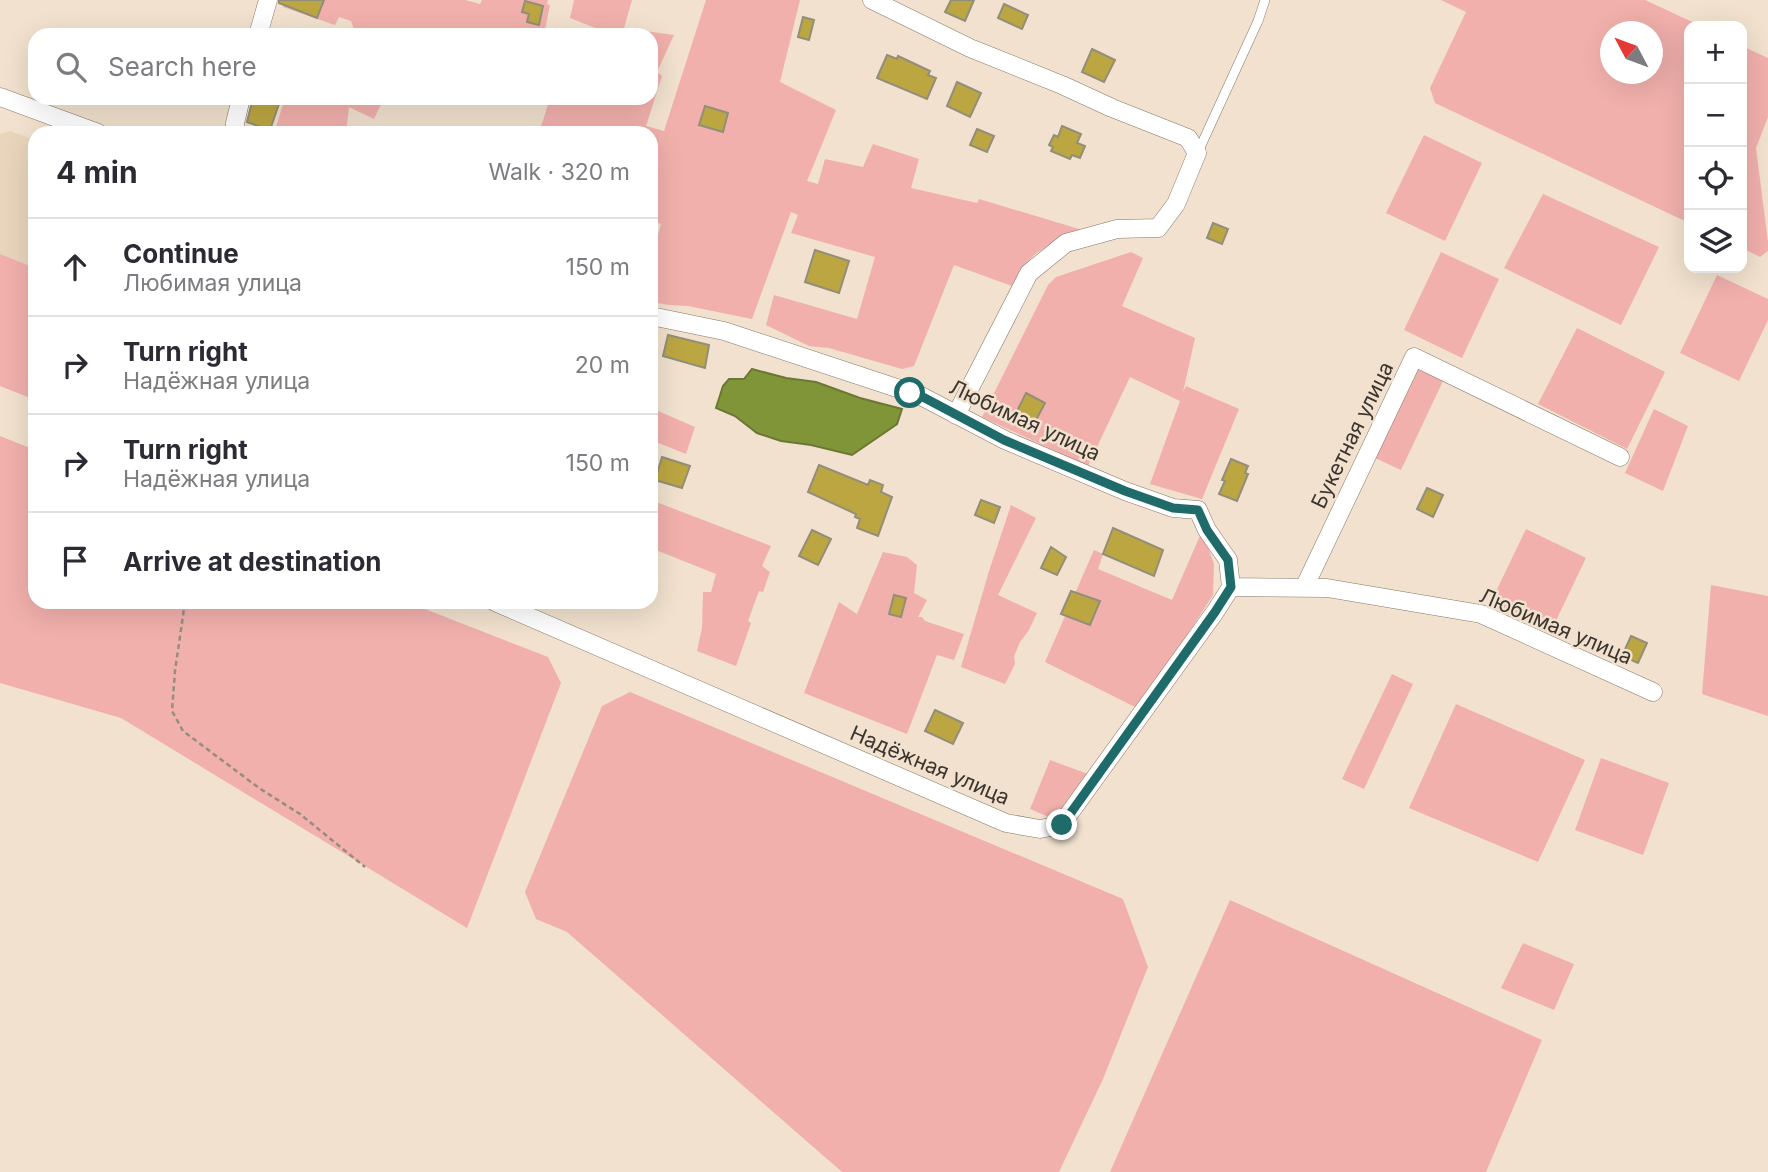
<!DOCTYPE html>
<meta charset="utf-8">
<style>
:root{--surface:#fff;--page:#f7f7f7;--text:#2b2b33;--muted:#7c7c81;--line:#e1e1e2}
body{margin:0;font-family:Inter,sans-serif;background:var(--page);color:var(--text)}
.controls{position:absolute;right:21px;top:21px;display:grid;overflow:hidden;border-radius:14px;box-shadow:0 7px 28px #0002}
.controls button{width:63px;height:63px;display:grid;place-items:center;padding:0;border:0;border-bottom:2px solid var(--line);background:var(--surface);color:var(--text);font:35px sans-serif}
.compass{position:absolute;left:1600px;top:21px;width:63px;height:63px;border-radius:50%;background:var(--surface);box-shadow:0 7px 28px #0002;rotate:311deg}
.stop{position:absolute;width:21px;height:21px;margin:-16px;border:5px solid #1f6b6a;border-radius:50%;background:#fff}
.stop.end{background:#1f6b6a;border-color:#fff;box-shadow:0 2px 7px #0008}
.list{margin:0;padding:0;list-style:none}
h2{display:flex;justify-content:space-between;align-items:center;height:91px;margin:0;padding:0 28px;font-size:30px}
h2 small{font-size:23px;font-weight:400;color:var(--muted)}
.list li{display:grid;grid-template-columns:46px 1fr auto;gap:21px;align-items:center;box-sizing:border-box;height:98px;padding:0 28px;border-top:2px solid var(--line)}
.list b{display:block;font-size:26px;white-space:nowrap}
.list p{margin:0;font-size:23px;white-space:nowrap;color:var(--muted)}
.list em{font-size:23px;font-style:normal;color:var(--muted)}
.icon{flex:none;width:38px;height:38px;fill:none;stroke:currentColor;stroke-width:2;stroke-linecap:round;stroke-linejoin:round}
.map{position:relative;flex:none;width:1768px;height:1172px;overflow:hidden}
.search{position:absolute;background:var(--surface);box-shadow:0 7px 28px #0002;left:28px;top:28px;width:630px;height:77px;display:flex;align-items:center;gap:18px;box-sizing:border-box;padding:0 24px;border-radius:21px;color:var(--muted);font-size:26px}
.panel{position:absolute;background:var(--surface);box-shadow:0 7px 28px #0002;left:28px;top:126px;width:630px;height:483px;border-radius:21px}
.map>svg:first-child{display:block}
</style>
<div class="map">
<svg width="1768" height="1172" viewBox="0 0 1768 1172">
<rect width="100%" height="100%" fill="#f1e1ce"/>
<path fill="#e9d5bc" d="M10,131L35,140V268L0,254V134Z"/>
<path fill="#f1b0ac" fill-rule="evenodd" d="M285,0H465L480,4L482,0H548L547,4L550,5L544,35H356L351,21L339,17L335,25L283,7Z
M574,0H632L624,28L674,35L657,72L662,76L646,126L664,131L706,0H800L780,82L836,110L807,181L818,184L825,159L863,167L873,144L919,159L911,188L977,203L979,199L1089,232C1050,244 1031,247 1012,286L954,265L914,366L902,369L829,348L809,346L766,325L774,295L857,319L875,257L791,233L798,215L791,212L752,319L688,306L669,305L651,302V259L661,224L655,222L657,206L651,205V133H539L550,98L573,103L575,98H651V35H613L570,18Z
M1441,0H1645L1701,26H1689V223L1435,103L1430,88L1466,12ZM1610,32H1652V74H1610Z
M1742,46L1768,58V117L1756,148L1768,242V251L1760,257L1742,248Z
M285,98L314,100L384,98L374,119L349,107L346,133H274Z
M1424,135L1482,163L1445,241L1386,213Z
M1543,194L1659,247L1621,325L1504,268Z
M1131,252L1143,258L1122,306L1195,338L1183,392L1186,386L1239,409L1202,499L1150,484L1180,401L1130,377L1088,466L982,417L1048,285L1056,277Z
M1441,252L1499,279L1462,358L1404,330Z
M0,254L35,268V400L0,386Z
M1717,275L1768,299V320L1739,381L1680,353Z
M1577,328L1665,372L1627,449L1538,404Z
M1417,369L1443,381L1401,470L1375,458Z
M651,408L695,427L686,454L651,440Z
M1654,409L1688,426L1663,491L1625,473Z
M0,436L35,450V602H407L548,657L561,683L467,928L121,718L0,683Z
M651,500L771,546L762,566L770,572L763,592L759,591L748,621L751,623L736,666L697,651L702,628L703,592H711L716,574L651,548Z
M1011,505L1036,518L998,595L1037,613L1029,630L1020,642L1014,656L1015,664L1005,684L961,667L989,571Z
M1526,529L1586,558L1550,633L1489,606Z
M1202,531L1214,564L1213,595L1139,709L1045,662L1094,550L1103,554L1098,569L1172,600Z
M883,552L907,557L917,565L914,593L927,600L918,617H922L925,621L964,634L954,660L937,655L907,734L804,693L839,602L857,614Z
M1711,585L1768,596V716L1702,694Z
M1392,674L1413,684L1364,789L1342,779Z
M630,692L1123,899L1148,967L1103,1079L1059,1172H842L567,932L536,919L525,892L602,706Z
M1456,704L1585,760L1538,862L1409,808Z
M1601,758L1669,783L1643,855L1575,830Z
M1050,760L1099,778L1065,824L1030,809Z
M1230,900L1542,1040L1486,1172H1110Z
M1523,943L1574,964L1554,1010L1501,988Z"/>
<path fill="#7f9538" stroke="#6b7835" stroke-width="2" d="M752,369L786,378L816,382L860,398L902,409L897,424L852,455L811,445L781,441L757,433L735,416L716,408L723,386L729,379H744Z"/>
<path fill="#bca642" stroke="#928e79" stroke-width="2" d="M279,0H324L317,18L279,3Z
M951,0H974L965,21L945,12Z
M525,1L543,6L539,25L527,22L529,14L522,12Z
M1004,4L1028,15L1022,29L998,18Z
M803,17L814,20L809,40L798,37Z
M1092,49L1115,60L1104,82L1082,72Z
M887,55L897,59L898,56L930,71L928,75L936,78L927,99L877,78Z
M957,82L981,93L970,117L947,106Z
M253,98H281L270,130L247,122Z
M705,106L728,113L723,132L699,125Z
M1062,126L1081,134L1077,143L1085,146L1080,158L1072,155L1070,159L1051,151L1053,147L1049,145L1054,135L1058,137Z
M977,129L994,136L987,152L970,145Z
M1213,223L1228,229L1222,244L1207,238Z
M815,250L849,261L839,293L805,282Z
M668,335L709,345L705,368L663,356Z
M1026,393L1045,403L1034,424L1015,415Z
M662,457L690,466L682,488L655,480Z
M1231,459L1248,466L1245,473L1248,474L1237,501L1219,494L1225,481L1222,480Z
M819,465L868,485L870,480L883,485L881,492L892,497L878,536L857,528L860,519L855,517L856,514L808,492Z
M1427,488L1443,495L1433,517L1417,509Z
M981,500L1000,507L994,523L975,515Z
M1113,528L1163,550L1154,576L1103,554Z
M812,530L831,539L818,565L799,556Z
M1051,547L1066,557L1057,575L1041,568Z
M1071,591L1100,601L1090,625L1061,614Z
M894,595L906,598L901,617L889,614Z
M1631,636L1647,643L1638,663L1622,656Z
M935,710L963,723L953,744L925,731Z"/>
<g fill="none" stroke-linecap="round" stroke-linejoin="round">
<g stroke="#867867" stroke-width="10">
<path id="lane" d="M1198,152L1258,21L1265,0"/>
</g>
<g stroke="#867867" stroke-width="19">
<path id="street" d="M872,0L970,48L1062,85L1112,108L1188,138L1197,153L1176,204L1158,228L1117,229L1066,243L1029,273L956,415
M258,35L268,0
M0,97L98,133
M235,133V123L241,98
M1231,587L1327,588L1481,614L1653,692
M1304,588L1414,357L1620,457
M495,602L1006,823L1040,829L1061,825L1215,612L1231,587L1228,560L1207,530L1198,510L1173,508L1125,491L1005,440L921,396L724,331L651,316"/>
</g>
<path stroke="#978c7f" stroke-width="2.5" stroke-dasharray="5 3.5" stroke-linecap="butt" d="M185,602L175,671L172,711L183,731L259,788L300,814L365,867"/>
<use href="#lane" stroke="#fff" stroke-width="9"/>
<use href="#street" stroke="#fff" stroke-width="18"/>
</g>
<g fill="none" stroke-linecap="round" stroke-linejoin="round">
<path stroke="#1f6b6a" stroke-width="9" d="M910,393L921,396L1004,440L1125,491L1173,508L1198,510L1207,530L1228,560L1231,587L1215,612L1062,825"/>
</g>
<g text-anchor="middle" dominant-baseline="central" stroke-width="5" stroke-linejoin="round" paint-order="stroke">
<g font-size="21" fill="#3b352e" stroke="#f1e1ce">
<text transform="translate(1025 420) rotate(25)">Любимая улица</text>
<text transform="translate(1352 435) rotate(-64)">Букетная улица</text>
<text transform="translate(1556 626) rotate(23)">Любимая улица</text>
<text transform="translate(930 765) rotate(23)">Надёжная улица</text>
</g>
</g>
</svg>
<div class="controls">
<button>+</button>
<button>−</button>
<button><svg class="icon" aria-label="locate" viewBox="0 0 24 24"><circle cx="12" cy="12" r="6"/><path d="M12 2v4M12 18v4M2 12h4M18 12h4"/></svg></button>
<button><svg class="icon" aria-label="layers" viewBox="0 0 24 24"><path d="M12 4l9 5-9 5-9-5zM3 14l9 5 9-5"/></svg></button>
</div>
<svg class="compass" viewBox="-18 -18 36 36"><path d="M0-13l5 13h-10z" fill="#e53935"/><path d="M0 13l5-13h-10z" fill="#7c7c81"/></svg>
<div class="stop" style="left:910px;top:393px"></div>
<div class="stop end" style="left:1062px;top:825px"></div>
<div class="search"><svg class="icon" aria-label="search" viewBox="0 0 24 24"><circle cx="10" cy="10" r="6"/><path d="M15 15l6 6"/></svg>Search here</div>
<section class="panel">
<h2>4 min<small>Walk · 320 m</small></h2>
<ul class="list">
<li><svg class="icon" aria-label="ahead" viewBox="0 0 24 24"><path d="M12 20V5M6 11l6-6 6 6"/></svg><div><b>Continue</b><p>Любимая улица</p></div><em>150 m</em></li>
<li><svg class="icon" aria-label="right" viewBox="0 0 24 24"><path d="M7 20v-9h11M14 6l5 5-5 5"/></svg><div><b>Turn right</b><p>Надёжная улица</p></div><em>20 m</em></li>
<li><svg class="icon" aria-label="right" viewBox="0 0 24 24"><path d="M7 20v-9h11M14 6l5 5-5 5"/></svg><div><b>Turn right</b><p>Надёжная улица</p></div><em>150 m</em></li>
<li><svg class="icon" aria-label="arrive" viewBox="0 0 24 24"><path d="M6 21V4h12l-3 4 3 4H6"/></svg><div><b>Arrive at destination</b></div></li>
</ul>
</section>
</div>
